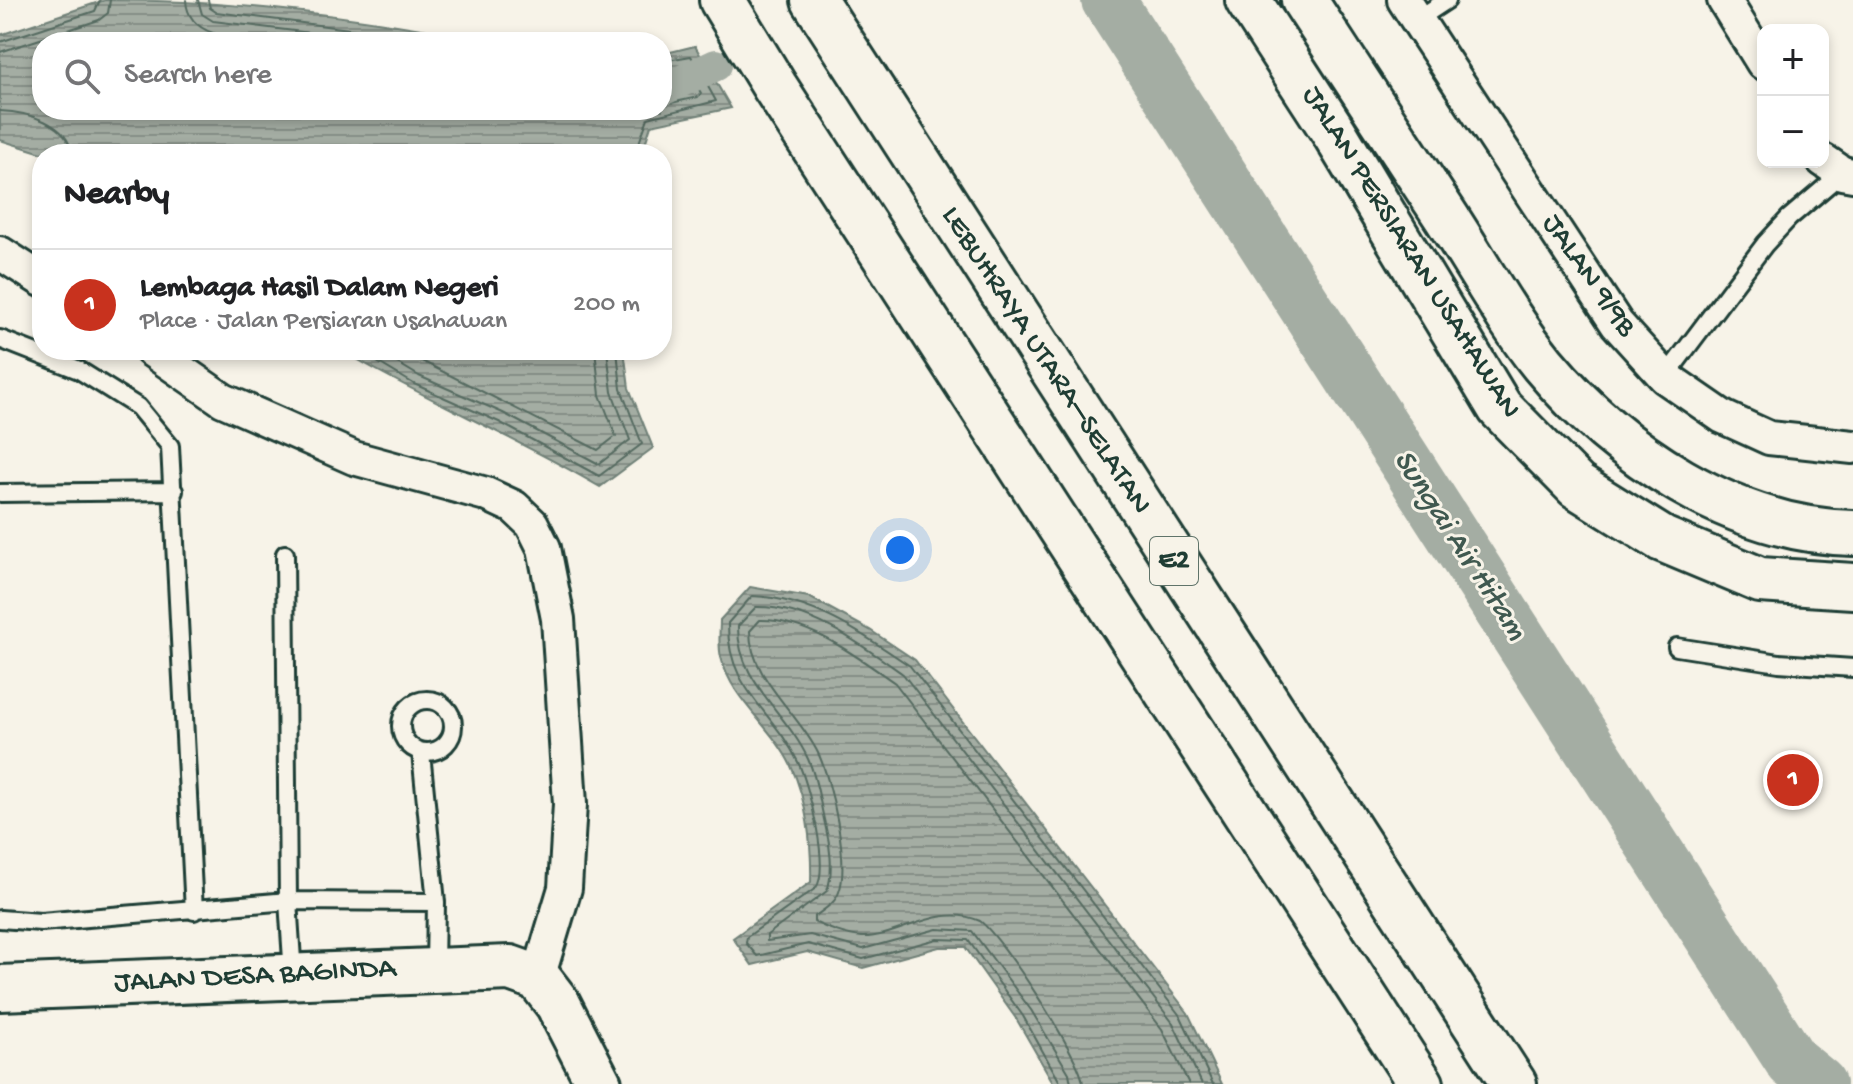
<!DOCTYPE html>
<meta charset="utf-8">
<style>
:root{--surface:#fff;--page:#f2f2f2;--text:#202124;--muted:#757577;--line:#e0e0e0;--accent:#c8321e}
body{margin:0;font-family:"Gochi Hand",sans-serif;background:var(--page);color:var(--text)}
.controls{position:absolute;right:24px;top:24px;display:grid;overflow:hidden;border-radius:16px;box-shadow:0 4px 12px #0003}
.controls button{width:72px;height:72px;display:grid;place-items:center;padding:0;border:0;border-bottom:2px solid var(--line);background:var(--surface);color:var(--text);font:40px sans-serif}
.you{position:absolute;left:900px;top:550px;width:28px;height:28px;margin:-20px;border:6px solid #fff;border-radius:50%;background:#1a73e8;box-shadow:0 0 0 12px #1a73e833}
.badge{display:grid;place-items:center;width:52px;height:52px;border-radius:50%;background:var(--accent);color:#fff;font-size:26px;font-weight:700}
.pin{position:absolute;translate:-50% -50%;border:4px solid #fff;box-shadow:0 2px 8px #0006}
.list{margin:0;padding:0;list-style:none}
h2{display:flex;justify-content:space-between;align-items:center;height:104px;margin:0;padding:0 32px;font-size:34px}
h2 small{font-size:26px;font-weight:400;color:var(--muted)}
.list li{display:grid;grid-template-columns:52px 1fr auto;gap:24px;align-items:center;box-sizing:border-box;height:112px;padding:0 32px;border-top:2px solid var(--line)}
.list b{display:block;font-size:30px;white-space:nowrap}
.list p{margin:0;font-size:26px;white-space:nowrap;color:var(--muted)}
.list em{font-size:26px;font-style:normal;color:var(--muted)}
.icon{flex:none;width:44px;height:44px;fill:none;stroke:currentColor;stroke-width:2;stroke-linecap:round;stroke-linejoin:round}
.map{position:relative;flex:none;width:1853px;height:1084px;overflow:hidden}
.search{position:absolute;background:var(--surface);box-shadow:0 4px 12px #0003;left:32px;top:32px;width:640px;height:88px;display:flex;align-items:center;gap:20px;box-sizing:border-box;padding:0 28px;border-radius:32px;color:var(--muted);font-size:30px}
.panel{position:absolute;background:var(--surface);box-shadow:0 4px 12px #0003;left:32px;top:144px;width:640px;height:216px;border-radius:32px}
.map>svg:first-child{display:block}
</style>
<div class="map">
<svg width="1853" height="1084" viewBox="0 0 1853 1084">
<defs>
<pattern id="water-rules" width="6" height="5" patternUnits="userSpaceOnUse" patternTransform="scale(2)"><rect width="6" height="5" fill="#a4ada3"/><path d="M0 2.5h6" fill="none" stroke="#858e86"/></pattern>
</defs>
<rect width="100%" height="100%" fill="#f7f3e8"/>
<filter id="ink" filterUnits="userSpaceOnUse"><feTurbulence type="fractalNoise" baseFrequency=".0125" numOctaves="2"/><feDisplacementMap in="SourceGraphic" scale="16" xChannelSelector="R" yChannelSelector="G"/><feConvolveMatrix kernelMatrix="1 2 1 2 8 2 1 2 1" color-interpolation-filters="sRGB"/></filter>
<g filter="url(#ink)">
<path fill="url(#water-rules)" stroke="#6f8077" stroke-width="2" d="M105,0C234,0 366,17 492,42H42V110H662V54L695,46L731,108L651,125L642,154H45L0,140V35Z
M341,350H624L629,388L653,448L600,487C516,437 425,400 341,350Z
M750,587L809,597L870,630L915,660L1188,1013L1222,1084H1054L1017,1020L965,947H939L863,968L807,952L752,965L733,938L811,882C812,845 807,800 791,766C773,727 731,700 721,657C718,646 720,631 720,620Z"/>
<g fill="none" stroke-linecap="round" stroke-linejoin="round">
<path stroke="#546a60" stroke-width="2" d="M186,0C188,44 251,38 284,42
M198,0L202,14L213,21L385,42
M208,0L210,8L216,12L452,42
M0,42L95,11L100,0
M0,52L99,20L108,13L110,0
M662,71L686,68L701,93L698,97L662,105
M0,111C27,112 68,123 72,154
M635,154L648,118L716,101L691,56L662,61
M357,350L414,384L499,422L599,476L642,444L621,389L617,350
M376,350L419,376L503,413L599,464L630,440L612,392L607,350
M400,350L598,450L616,436L600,395L595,350
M1061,1084L1023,1016L968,940L937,939L863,959L808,944L757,956L746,943L747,937L816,888C830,868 809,785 798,762C772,708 727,690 728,623L752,596C811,598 863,634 910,666L1181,1017L1213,1084
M1071,1084L1069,1073L1031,1010L972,931L937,929L863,949L810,935L767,941V935L827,891C834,872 830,843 825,824C820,803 817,778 808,759C786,711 737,682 738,626L756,607C809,606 861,644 903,674L1173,1023L1202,1084
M1083,1084C1082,1059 1002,937 980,921C937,902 900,938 862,937C848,936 826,928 814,922V917C823,910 835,904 839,892C850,864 831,779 818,753C798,712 750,678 750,631L760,620C808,619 856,656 895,683L1162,1029L1189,1084"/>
<path stroke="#a4ada3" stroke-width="32" d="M662,90L716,65"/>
<path stroke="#a4ada3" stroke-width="54" d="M1108,0L1792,1062L1819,1084"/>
<g stroke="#1f3d34" stroke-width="22">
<path id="lane" d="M1418,19L1447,0
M0,339L79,370L138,407L170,446L194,911
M1665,377L1765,244L1789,218L1842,173
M0,493L174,491
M285,554L288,901L436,902
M1677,647L1779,663L1853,668
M401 726a26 26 0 1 1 52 0a26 26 0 1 1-52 0Z
M421,753L436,902L435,969
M0,919L41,922L288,901L293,975"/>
</g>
<g stroke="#1f3d34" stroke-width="38">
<path id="street" d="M1404,0L1617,324L1665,377L1723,417L1769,438L1853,447
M1724,0L1763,63
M1823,160L1842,173L1853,175
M0,253L42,280
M151,350L223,400L354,458L486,494L514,507L532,524L544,548L558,619L570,804L565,888L538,978"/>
</g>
<g stroke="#1f3d34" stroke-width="50">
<path id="secondary" d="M1248,0L1335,134L1500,408L1577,486L1662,539L1760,580L1853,586
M1304,0C1350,71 1397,142 1443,212C1476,262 1506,318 1543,364C1617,453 1734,531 1853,533
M0,988L510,968L538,978L558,1004L599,1084"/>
</g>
<g stroke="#1f3d34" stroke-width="50">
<path id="highway" d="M722,0L775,87L1421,1084
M814,0L1514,1084"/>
</g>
<use href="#lane" stroke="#f7f3e8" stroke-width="16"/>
<use href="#street" stroke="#f7f3e8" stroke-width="32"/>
<use href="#secondary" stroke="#f7f3e8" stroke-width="44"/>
<use href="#highway" stroke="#f7f3e8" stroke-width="44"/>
</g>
</g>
<g text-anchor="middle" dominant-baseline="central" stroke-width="6" stroke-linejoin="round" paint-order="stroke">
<rect fill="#f7f3e8" stroke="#60746a" stroke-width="2" x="1150" y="537" width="48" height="48" rx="6"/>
<g font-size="28" font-weight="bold" fill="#1f3d34">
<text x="1174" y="561">E2</text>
</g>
<g font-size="30" fill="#1f3d34" stroke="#f7f3e8">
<text transform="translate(1410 253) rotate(58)">JALAN PERSIARAN USAHAWAN</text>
<text transform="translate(1588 276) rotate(55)">JALAN 9/9B</text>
<text transform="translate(1045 361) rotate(57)">LEBUHRAYA UTARA–SELATAN</text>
<text transform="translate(255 977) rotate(-3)">JALAN DESA BAGINDA</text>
</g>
<g font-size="32" font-style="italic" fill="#405950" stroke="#f7f3e8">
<text transform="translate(1459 546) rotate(57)">Sungai Air Hitam</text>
</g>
</g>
</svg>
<div class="controls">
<button>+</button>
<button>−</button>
</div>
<div class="you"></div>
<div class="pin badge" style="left:1793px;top:780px">1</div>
<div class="search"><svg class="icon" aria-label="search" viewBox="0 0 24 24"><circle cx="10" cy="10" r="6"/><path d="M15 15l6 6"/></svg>Search here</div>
<section class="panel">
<h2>Nearby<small></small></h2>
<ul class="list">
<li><span class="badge">1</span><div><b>Lembaga Hasil Dalam Negeri</b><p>Place · Jalan Persiaran Usahawan</p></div><em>200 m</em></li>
</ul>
</section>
</div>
